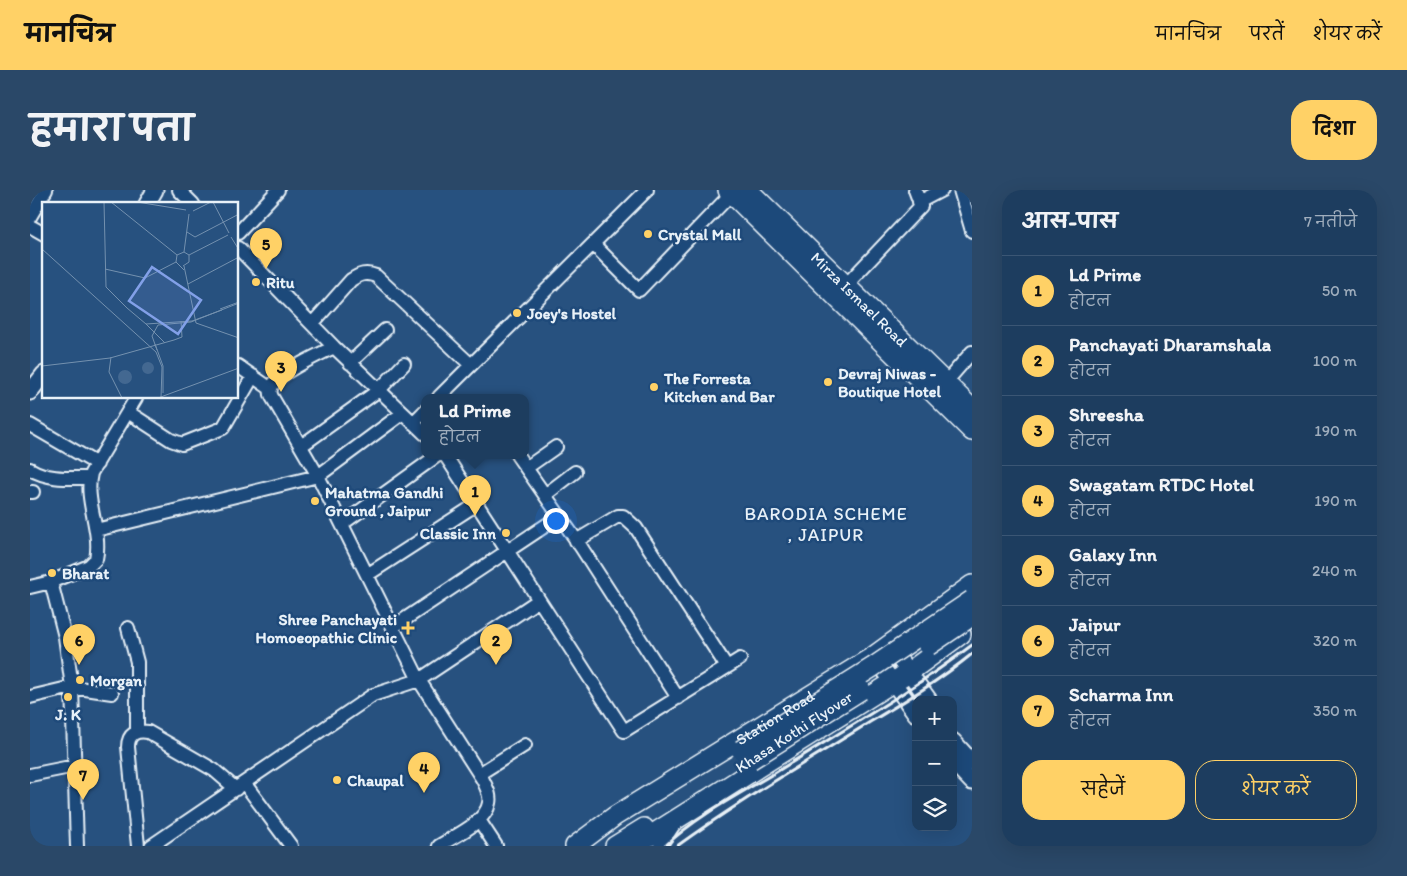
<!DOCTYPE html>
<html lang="hi">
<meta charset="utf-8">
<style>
:root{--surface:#1d3d5f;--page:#2a4868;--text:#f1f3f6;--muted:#a0aebd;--line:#3b5674;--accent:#ffd166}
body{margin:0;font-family:Itim,"Playpen Sans Deva",sans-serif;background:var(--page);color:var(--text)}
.controls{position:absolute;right:15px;bottom:15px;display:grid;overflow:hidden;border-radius:10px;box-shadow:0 5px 20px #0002}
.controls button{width:45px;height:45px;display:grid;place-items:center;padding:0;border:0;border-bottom:1px solid var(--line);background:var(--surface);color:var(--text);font:25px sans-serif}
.you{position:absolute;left:525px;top:330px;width:18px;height:18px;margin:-12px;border:4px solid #fff;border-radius:50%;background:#1a73e8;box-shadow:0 0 0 8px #1a73e833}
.badge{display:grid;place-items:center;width:32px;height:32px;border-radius:50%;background:var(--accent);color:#111;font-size:16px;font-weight:700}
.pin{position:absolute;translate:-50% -41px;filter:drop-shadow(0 1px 2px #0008)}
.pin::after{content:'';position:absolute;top:26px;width:18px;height:15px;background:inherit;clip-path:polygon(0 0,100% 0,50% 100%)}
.popup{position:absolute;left:391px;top:204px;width:108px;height:65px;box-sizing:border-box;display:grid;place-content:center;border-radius:10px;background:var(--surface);filter:drop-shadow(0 1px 4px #0005);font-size:16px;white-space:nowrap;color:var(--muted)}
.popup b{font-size:19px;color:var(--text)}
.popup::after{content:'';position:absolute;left:50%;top:100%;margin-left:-10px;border:10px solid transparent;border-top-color:var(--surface)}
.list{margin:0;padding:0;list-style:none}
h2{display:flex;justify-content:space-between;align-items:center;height:65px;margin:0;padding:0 20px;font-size:21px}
h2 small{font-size:16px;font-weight:400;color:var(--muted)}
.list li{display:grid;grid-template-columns:32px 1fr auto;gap:15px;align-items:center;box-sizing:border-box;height:70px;padding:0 20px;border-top:1px solid var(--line)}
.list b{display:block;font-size:19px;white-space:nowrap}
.list p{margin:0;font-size:16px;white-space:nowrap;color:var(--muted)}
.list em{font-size:16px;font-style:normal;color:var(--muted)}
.actions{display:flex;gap:10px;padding:15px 20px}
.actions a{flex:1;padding:11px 0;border:1px solid var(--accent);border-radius:20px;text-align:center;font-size:18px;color:var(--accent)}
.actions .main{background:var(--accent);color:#111}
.icon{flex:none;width:28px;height:28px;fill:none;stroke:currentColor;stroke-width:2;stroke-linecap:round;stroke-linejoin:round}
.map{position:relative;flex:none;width:942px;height:656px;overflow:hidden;border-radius:20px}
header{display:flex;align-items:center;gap:30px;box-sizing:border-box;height:70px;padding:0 25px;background:var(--accent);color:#111}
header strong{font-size:24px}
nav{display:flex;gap:28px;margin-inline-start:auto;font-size:18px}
.intro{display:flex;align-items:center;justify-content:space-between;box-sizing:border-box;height:120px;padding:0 30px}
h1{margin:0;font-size:35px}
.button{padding:12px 22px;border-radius:20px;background:var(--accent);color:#111;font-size:18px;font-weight:700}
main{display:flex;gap:30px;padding:0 30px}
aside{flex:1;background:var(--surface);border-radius:20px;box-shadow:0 5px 20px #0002}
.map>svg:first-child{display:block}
</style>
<header>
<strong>मानचित्र</strong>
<nav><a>मानचित्र</a><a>परतें</a><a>शेयर करें</a></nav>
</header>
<div class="intro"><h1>हमारा पता</h1><a class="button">दिशा</a></div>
<main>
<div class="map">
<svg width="942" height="656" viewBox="0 0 942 656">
<rect width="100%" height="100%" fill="#27517f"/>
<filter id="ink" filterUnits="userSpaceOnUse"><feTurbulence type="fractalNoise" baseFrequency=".02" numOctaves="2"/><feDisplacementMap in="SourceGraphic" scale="10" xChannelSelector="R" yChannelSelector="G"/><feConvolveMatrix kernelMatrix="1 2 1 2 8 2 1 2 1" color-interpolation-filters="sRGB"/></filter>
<g filter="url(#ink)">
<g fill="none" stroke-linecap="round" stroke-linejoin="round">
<g stroke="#e8f1f8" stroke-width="16">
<path id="minor" d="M149,0L163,14
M930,0L942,41
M889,12L912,0
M0,27L16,0
M0,36L14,44
M208,43L248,0
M563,54L609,100L702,3
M208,58L304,157L395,244
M817,94L891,16L885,0
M282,134L321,90C330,84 336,82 346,86L441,175
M304,157C291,164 244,184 241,199C240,202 241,205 242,207L288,286L389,490L453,590C456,597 461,605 459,613C456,633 424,646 409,656
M320,173L355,140
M208,176L241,199
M916,192L942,162
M409,207L617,0
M98,222L141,250L152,254L193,238L223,186
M383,233L395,221
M0,235L67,274
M271,256L349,200L374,174
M415,265L594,541L710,469
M487,265L551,357L648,508
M496,278L526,257
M0,279C18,290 40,288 60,288
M0,302H3
M515,305L545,282
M312,334L408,265
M66,340L288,286L373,223
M546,351L588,326H593L606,338L697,477
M337,385L447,314
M18,393L59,376L66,369C72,340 54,311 61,283L106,208
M0,397L21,392L35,447L42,497L47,656
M363,437L530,326
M98,438L107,472V541
M0,507L42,497L82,503
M449,584L495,555
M0,585L45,576
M215,594L261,656
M449,630L466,656
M108,656L98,557C98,544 106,540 118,542L184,580L206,599
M121,656L343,505L389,490L509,410
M630,656L645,633"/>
</g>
<g stroke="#e8f1f8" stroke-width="19">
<path id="tertiary" d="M117,14L125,0
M0,202L14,184
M859,455L899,510
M844,466L886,524
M923,551L942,572
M923,572L942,592"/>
</g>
<g stroke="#e8f1f8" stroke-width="22">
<g id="primary">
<path d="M698,0L942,241"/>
<path id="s1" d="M718,0L942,219"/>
<path id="s2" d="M545,656L585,626L844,466L942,395"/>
<path d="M585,656L614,638"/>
<path d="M604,656L879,482L931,444"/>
</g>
</g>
<use href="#minor" stroke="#1f4a7a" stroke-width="12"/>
<use href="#tertiary" stroke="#1f4a7a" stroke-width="15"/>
<use href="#primary" stroke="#1f4a7a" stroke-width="19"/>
<path stroke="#e8f1f8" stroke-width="3" d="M635,656C667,626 706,606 743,584C810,542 879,503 942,455
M647,656C709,611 775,573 840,532C875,511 910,490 942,464"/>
<g stroke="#e8f1f8" stroke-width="22" stroke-linecap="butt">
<path id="primary-bridge" d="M898,456L942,426
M711,560L843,477L942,410
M720,570L831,500"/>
</g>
<use href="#primary-bridge" stroke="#1f4a7a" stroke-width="19"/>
</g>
</g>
<g fill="#ffd166" stroke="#1f4a7a" stroke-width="2">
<circle cx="618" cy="44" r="5"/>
<circle cx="226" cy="92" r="5"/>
<circle cx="487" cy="123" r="5"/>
<circle cx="798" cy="192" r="5"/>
<circle cx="624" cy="197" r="5"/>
<circle cx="285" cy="311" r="5"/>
<circle cx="476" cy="343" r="5"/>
<circle cx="22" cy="383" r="5"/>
<path d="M375.5 430.5h5v5h5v5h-5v5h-5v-5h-5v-5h5z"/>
<circle cx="50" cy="490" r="5"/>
<circle cx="38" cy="507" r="5"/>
<circle cx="307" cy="590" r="5"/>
</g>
<g text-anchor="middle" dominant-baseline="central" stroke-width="5" stroke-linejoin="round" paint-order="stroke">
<g font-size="16" font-weight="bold" fill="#e8f1f8" stroke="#1f4a7a" text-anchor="start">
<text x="628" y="44">Crystal Mall</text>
<text x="236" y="92">Ritu</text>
<text x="497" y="123">Joey's Hostel</text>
<text x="808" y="183">Devraj Niwas -<tspan x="808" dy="18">Boutique Hotel</tspan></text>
<text x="634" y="188">The Forresta<tspan x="634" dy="18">Kitchen and Bar</tspan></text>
<text x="295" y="302">Mahatma Gandhi<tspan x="295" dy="18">Ground , Jaipur</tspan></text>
<text x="466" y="343" text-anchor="end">Classic Inn</text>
<text x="32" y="383">Bharat</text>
<text x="367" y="429" text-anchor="end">Shree Panchayati<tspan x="367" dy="18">Homoeopathic Clinic</tspan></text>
<text x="60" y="490">Morgan</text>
<text x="38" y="524" text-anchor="middle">J. K</text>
<text x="317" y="590">Chaupal</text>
</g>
<g font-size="16" fill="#e8f1f8" stroke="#1f4a7a">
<text stroke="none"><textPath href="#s1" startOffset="156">Mirza Ismael Road</textPath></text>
<text stroke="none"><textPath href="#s2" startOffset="238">Station Road</textPath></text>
<text transform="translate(764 542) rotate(-33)">Khasa Kothi Flyover</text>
</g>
<g font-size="18" letter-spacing="1" fill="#e8f1f8" stroke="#1f4a7a">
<text x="796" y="324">BARODIA SCHEME<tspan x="796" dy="21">, JAIPUR</tspan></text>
</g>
</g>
<g transform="translate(12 12)">
<rect width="196" height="196" fill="#27517f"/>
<path d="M100 166a6 6 0 1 1 12 0a6 6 0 1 1-12 0ZM76 175a7 7 0 1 1 14 0a7 7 0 1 1-14 0Z" fill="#436891"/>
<path fill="none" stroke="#7491af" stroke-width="1" d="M62,0L64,85L85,106L104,122L150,119L180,108M69,0L135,53M95,0L144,8M171,0L187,31M151,9L169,0M145,30L153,35L197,12M189,35L197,48M0,47L114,150L120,165L119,196M142,50L147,12M135,53L134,60L142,68M135,53L142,50L147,53V60L141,64M147,53L186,33M142,64L154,121L197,136M63,67L103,76L134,60M146,82L197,55M178,107L197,100M104,122L123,141M113,142L121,164V191M115,148L110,134L116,123L149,120L197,101M69,155L67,170L80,196M0,164L68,156L132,138L140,135L139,119M116,196L197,166"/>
<path fill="#82a0e8" fill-opacity="0.15" stroke="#82a0e8" stroke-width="2.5" d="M110,65L159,98L136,132L87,99Z"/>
<rect width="196" height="196" fill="none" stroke="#e8f1f8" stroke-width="2.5"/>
</g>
</svg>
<div class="controls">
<button>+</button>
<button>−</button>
<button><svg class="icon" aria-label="layers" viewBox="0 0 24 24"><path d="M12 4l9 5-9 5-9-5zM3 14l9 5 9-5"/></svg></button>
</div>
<div class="you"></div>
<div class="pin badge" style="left:445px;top:326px">1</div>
<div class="popup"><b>Ld Prime</b>होटल</div>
<div class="pin badge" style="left:466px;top:475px">2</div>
<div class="pin badge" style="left:251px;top:202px">3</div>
<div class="pin badge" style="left:394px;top:603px">4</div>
<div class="pin badge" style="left:236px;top:79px">5</div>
<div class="pin badge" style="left:49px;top:475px">6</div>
<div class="pin badge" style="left:53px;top:610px">7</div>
</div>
<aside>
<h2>आस-पास<small>7 नतीजे</small></h2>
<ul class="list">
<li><span class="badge">1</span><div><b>Ld Prime</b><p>होटल</p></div><em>50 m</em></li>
<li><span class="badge">2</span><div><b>Panchayati Dharamshala</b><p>होटल</p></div><em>100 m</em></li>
<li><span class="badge">3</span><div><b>Shreesha</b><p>होटल</p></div><em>190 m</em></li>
<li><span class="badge">4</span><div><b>Swagatam RTDC Hotel</b><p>होटल</p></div><em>190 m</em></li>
<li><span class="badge">5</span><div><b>Galaxy Inn</b><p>होटल</p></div><em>240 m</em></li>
<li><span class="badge">6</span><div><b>Jaipur</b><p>होटल</p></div><em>320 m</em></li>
<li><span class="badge">7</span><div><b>Scharma Inn</b><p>होटल</p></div><em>350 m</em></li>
</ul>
<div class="actions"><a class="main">सहेजें</a><a>शेयर करें</a></div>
</aside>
</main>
